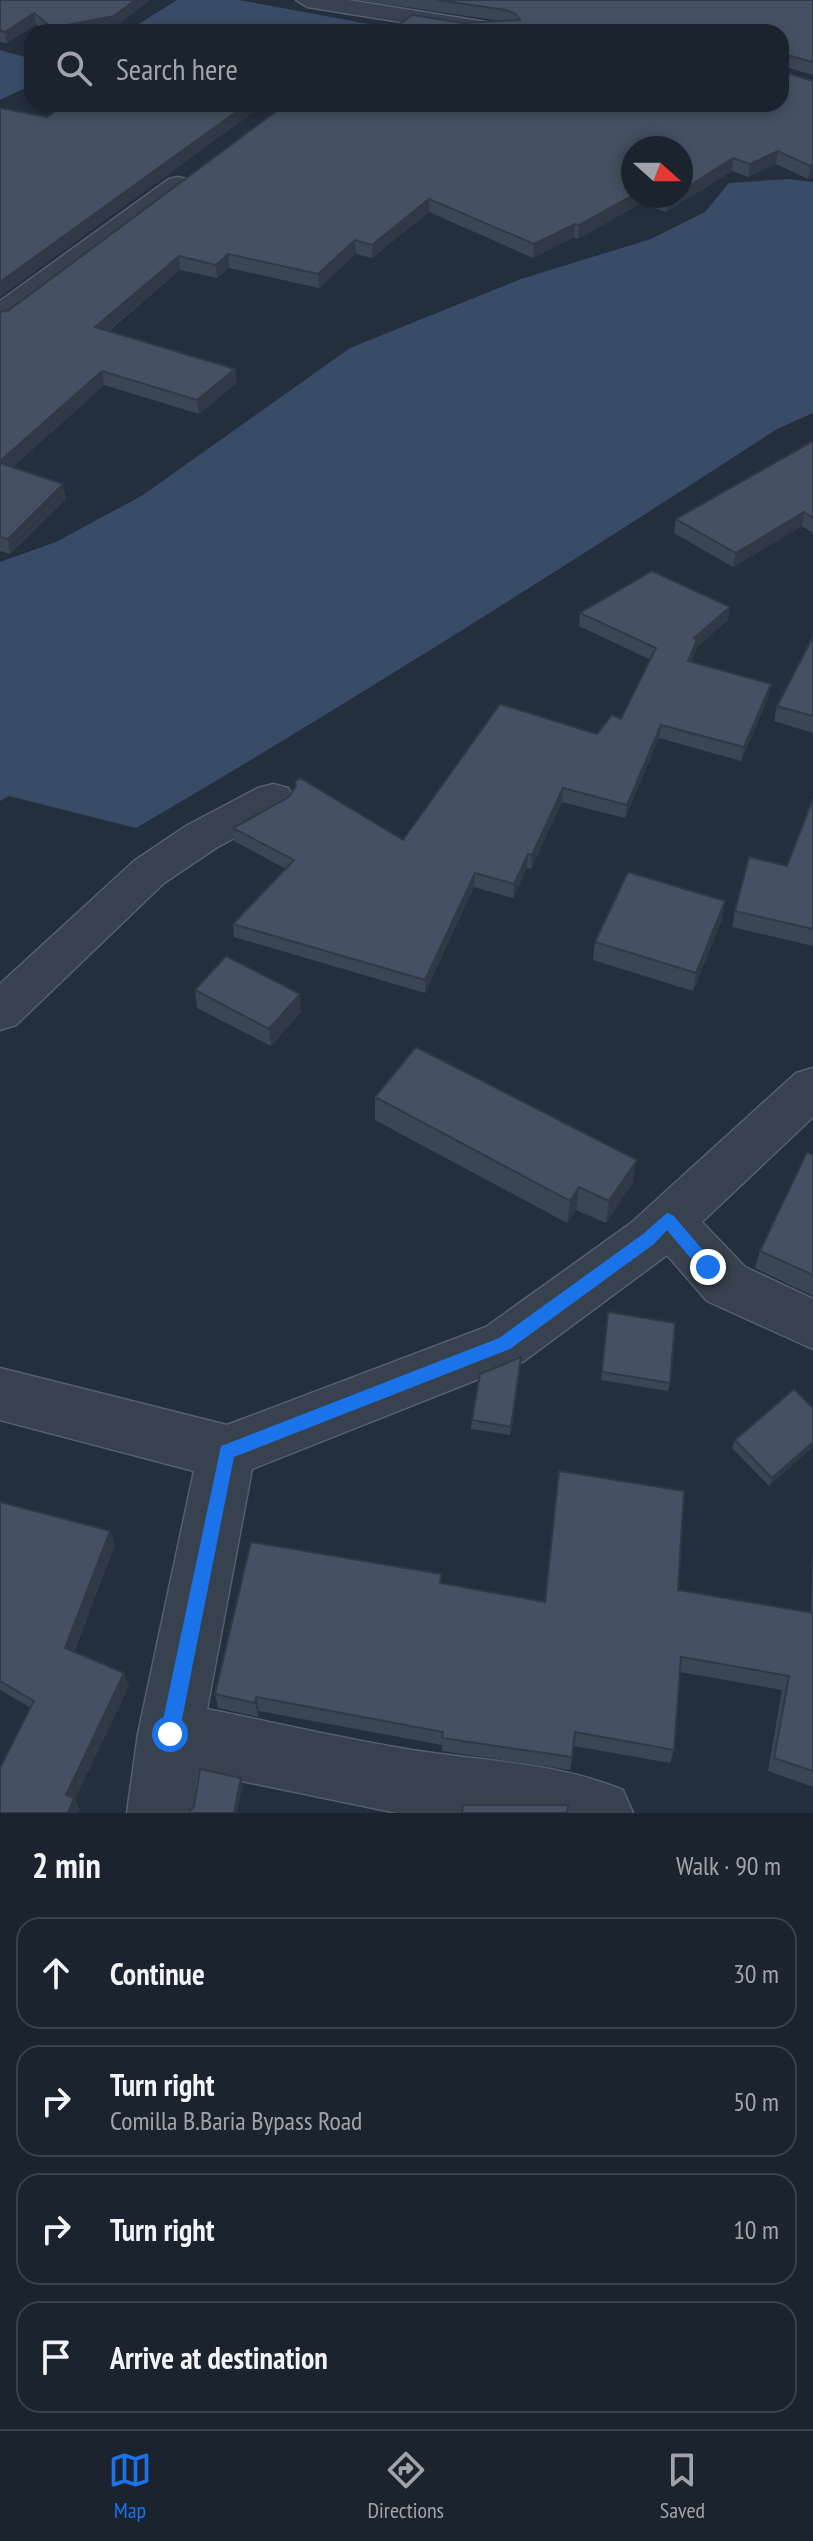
<!DOCTYPE html>
<meta charset="utf-8">
<style>
:root{--surface:#1b232e;--page:#242b36;--text:#f1f3f6;--muted:#a0a4aa;--line:#39404a;--accent:#1a73e8}
body{margin:0;font-family:"PT Sans Narrow",sans-serif;background:var(--page);color:var(--text)}
.compass{position:absolute;left:621px;top:136px;width:72px;height:72px;border-radius:50%;background:var(--surface);box-shadow:0 4px 12px #0003;rotate:111deg}
.stop{position:absolute;width:24px;height:24px;margin:-18px;border:6px solid #1a73e8;border-radius:50%;background:#fff}
.stop.end{background:#1a73e8;border-color:#fff;box-shadow:0 2px 8px #0008}
.list{margin:0;padding:0;list-style:none}
h2{display:flex;justify-content:space-between;align-items:center;height:104px;margin:0;padding:0 32px;font-size:34px}
h2 small{font-size:26px;font-weight:400;color:var(--muted)}
.list li{display:grid;grid-template-columns:52px 1fr auto;gap:24px;align-items:center;box-sizing:border-box;height:112px;margin:0 16px 16px;padding:0 16px;border:2px solid var(--line);border-radius:24px}
.list b{display:block;font-size:30px;white-space:nowrap}
.list p{margin:0;font-size:26px;white-space:nowrap;color:var(--muted)}
.list em{font-size:26px;font-style:normal;color:var(--muted)}
.icon{flex:none;width:44px;height:44px;fill:none;stroke:currentColor;stroke-width:2;stroke-linecap:round;stroke-linejoin:round}
.map{position:relative;flex:none;width:813px;height:1813px;overflow:hidden}
.search{position:absolute;background:var(--surface);box-shadow:0 4px 12px #0003;left:24px;right:24px;top:24px;height:88px;display:flex;align-items:center;gap:20px;box-sizing:border-box;padding:0 28px;border-radius:24px;color:var(--muted);font-size:30px}
.sheet{height:616px;background:var(--surface)}
nav{display:flex;justify-content:space-around;align-items:center;box-sizing:border-box;height:112px;border-top:2px solid var(--line);background:var(--surface);font-size:22px;color:var(--muted)}
nav a{display:grid;justify-items:center;gap:4px}
nav .on{color:var(--accent)}
.map>svg:first-child{display:block}
</style>
<div class="map">
<svg width="813" height="1813" viewBox="0 0 813 1813">
<rect width="100%" height="100%" fill="#242f3e"/>
<path fill="#394c67" d="M177,0H239L374,25L365,32H126Z
M0,50L32,59V85L0,100Z
M789,179L813,182V413L777,429C566,566 353,701 136,828L9,796L0,801V562L56,542L143,495L350,348L521,279L651,239L705,212L729,183Z"/>
<g fill="none" stroke-linecap="round" stroke-linejoin="round">
<g stroke="#565f6c" stroke-width="3">
<path id="street" d="M296,0H348L505,25L513,27L516,32H463L307,7Z
M178,177L187,179L191,185L187,191L11,321L0,324V301L169,179Z
M273,784L288,788L294,798L288,808L216,848L164,883L16,1025L0,1030V984L134,861L186,826L258,788Z
M813,1068V1117L702,1222L745,1267L813,1299V1349L707,1301L667,1255L524,1361L252,1469L207,1709C271,1722 335,1737 400,1748C473,1761 554,1761 623,1790L633,1813H397L198,1772L193,1813H127L138,1734L194,1471L0,1420V1368L227,1425L486,1327L631,1223L796,1073Z"/>
</g>
<use href="#street" fill="#38414e" fill-rule="evenodd"/>
</g>
<path fill="#3b4654" fill-rule="evenodd" d="M0,0L115,27L90,32H45L36,24L7,43L0,42Z
M358,0H813V75L782,66L463,23L501,21Z
M813,81V177L808,179L776,164L748,177L732,171L666,212L641,203L578,239L574,237L533,258L429,212L372,258L356,254L319,288L229,268L217,278L180,270L109,331L235,369L237,383L199,414L104,385L13,467L66,499L10,554L0,551V312L9,310L286,104ZM633,148L681,196H633Z
M813,441V533L802,526L733,567L674,533L676,519Z
M580,613L728,620L696,648L692,662L768,698L741,761L659,738L625,818L562,802L531,869L527,868L513,898L474,887L425,993L234,937L233,924L286,869L234,841L233,828L403,840L597,734L621,719L651,660L579,626Z
M813,637V733L774,721L777,706Z
M813,799V946L732,927L735,911L787,866Z
M725,901L722,919L693,991L593,960L595,942Z
M195,990L301,1012L271,1046L197,1008Z
M375,1097L633,1183L606,1223L576,1210L567,1223L375,1120Z
M813,1155V1296L755,1268L760,1251Z
M607,1321L670,1383L668,1391L601,1380Z
M521,1357L510,1435L471,1429L472,1420Z
M813,1408L769,1486L732,1448L735,1440Z
M559,1471L678,1590L811,1612L813,1546V1787L768,1771L782,1690L680,1672L674,1750L670,1763L574,1746L570,1770L442,1751V1745L259,1711L258,1717L218,1708L215,1694L441,1574V1583L544,1602Z
M0,1502L110,1531L115,1545L74,1652L129,1686L75,1799L80,1809L31,1708L0,1690Z"/>
<path fill="#303945" d="M135,0H150L115,27L90,32H53L52,28Z
M34,13L36,24L7,43L5,32Z
M247,104H253L254,112L0,297V282Z
M778,151L776,164L748,177L750,164Z
M733,158L732,171L666,212L668,199L673,196H681V191Z
M813,165V177L808,179L810,166Z
M633,195L641,196V203L578,239L579,225Z
M429,199V212L372,258V245Z
M575,224L574,237L533,258L534,244Z
M355,240L356,254L319,288L318,274Z
M228,254L229,268L217,278L216,265Z
M179,256L180,270L97,340L95,327Z
M235,369L237,383L199,414L197,400Z
M102,371L104,385L2,477L0,461Z
M63,484L66,499L10,554L8,539Z
M804,512L802,526L733,567L736,553Z
M730,607L728,620L696,648L695,653L686,674L694,638Z
M771,684L768,698L741,761L744,747Z
M661,725L659,738L625,818L627,805Z
M563,788L562,802L531,869L532,855Z
M528,854L527,868L513,898L514,884Z
M475,873L474,887L425,993V980Z
M725,901L722,919L693,991L696,973Z
M300,994L301,1012L271,1046L269,1029Z
M637,1160L633,1183L606,1223L609,1201Z
M579,1187L576,1210L567,1223L570,1201Z
M813,1442V1447L769,1486L772,1478Z
M110,1531L115,1545L70,1661L65,1648Z
M124,1673L129,1686L75,1799L80,1809L78,1813H68L66,1795Z
M256,1697L259,1711L258,1717L255,1703Z
M241,1778L243,1784L237,1813H234Z"/>
<path fill="#455162" stroke="#303945" stroke-width="2" d="M0,0H135L114,16L52,28L34,13L5,32L0,31Z
M437,0H813V62L784,54L781,56V32H389L412,15L463,23L520,20L516,14L506,10Z
M781,71L813,81V165L810,166L778,151L750,164L733,158L681,191V148H633V195L579,225L575,224L534,244L429,199L372,245L355,240L318,274L228,254L216,265L179,256L95,327L235,369L197,400L102,371L0,461V312L9,310L286,104H781Z
M66,104H247L0,282V108L47,117Z
M659,196H673L668,199Z
M813,441V518L804,512L736,553L676,519Z
M0,463L63,484L8,539L0,537Z
M652,571L730,607L694,638L697,640L688,661L771,684L744,747L661,725L627,805L563,788L532,855L528,854L514,884L475,873L425,980L233,924L294,860L233,828L289,797L296,786L295,782L300,778L403,840L500,704L597,734L612,715L621,719L656,648L580,613Z
M813,637V716L777,706Z
M813,799V929L735,911L749,857L787,866Z
M628,872L725,901L696,973L595,942Z
M226,956L300,994L269,1029L195,990Z
M416,1047L637,1160L609,1201L579,1187L570,1201L375,1097Z
M807,1152L813,1155V1275L760,1251Z
M608,1312L675,1323L670,1383L602,1372Z
M521,1357L511,1427L472,1420L480,1374Z
M794,1389L813,1408V1442L772,1478L735,1440Z
M559,1471L684,1491L678,1590L813,1613V1771L774,1758L789,1676L681,1657L674,1750L575,1732L572,1757L442,1738L443,1732L256,1697L255,1703L215,1694L251,1542L441,1574L440,1583L545,1602Z
M0,1502L110,1531L65,1648L124,1673L66,1795L74,1798L68,1813H0V1768L34,1701L0,1681Z
M200,1769L241,1778L234,1813H190V1810L194,1807Z
M463,1805H568L567,1813H462Z"/>
<path fill="#1a73e8" d="M667,1213L673,1215L713,1262V1272H702L667,1230L654,1244L510,1349L234,1457L179,1734L176,1740L170,1743L163,1740L160,1734L221,1446L499,1338L643,1234Z"/>
</svg>
<svg class="compass" viewBox="-18 -18 36 36"><path d="M0-13l5 13h-10z" fill="#e53935"/><path d="M0 13l5-13h-10z" fill="#a0a4aa"/></svg>
<div class="stop" style="left:170px;top:1734px"></div>
<div class="stop end" style="left:708px;top:1267px"></div>
<div class="search"><svg class="icon" aria-label="search" viewBox="0 0 24 24"><circle cx="10" cy="10" r="6"/><path d="M15 15l6 6"/></svg>Search here</div>
</div>
<section class="sheet">
<h2>2 min<small>Walk · 90 m</small></h2>
<ul class="list">
<li><svg class="icon" aria-label="ahead" viewBox="0 0 24 24"><path d="M12 20V5M6 11l6-6 6 6"/></svg><div><b>Continue</b></div><em>30 m</em></li>
<li><svg class="icon" aria-label="right" viewBox="0 0 24 24"><path d="M7 20v-9h11M14 6l5 5-5 5"/></svg><div><b>Turn right</b><p>Comilla B.Baria Bypass Road</p></div><em>50 m</em></li>
<li><svg class="icon" aria-label="right" viewBox="0 0 24 24"><path d="M7 20v-9h11M14 6l5 5-5 5"/></svg><div><b>Turn right</b></div><em>10 m</em></li>
<li><svg class="icon" aria-label="arrive" viewBox="0 0 24 24"><path d="M6 21V4h12l-3 4 3 4H6"/></svg><div><b>Arrive at destination</b></div></li>
</ul>
</section>
<nav>
<a class="on"><svg class="icon" aria-label="map" viewBox="0 0 24 24"><path d="M3 6l6-2 6 2 6-2v14l-6 2-6-2-6 2zM9 4v14M15 6v14"/></svg>Map</a>
<a><svg class="icon" aria-label="directions" viewBox="0 0 24 24"><path d="M12 3l9 9-9 9-9-9zM9 14v-3h6M13 9l2 2-2 2"/></svg>Directions</a>
<a><svg class="icon" aria-label="saved" viewBox="0 0 24 24"><path d="M7 4h10v16l-5-4-5 4z"/></svg>Saved</a>
</nav>
